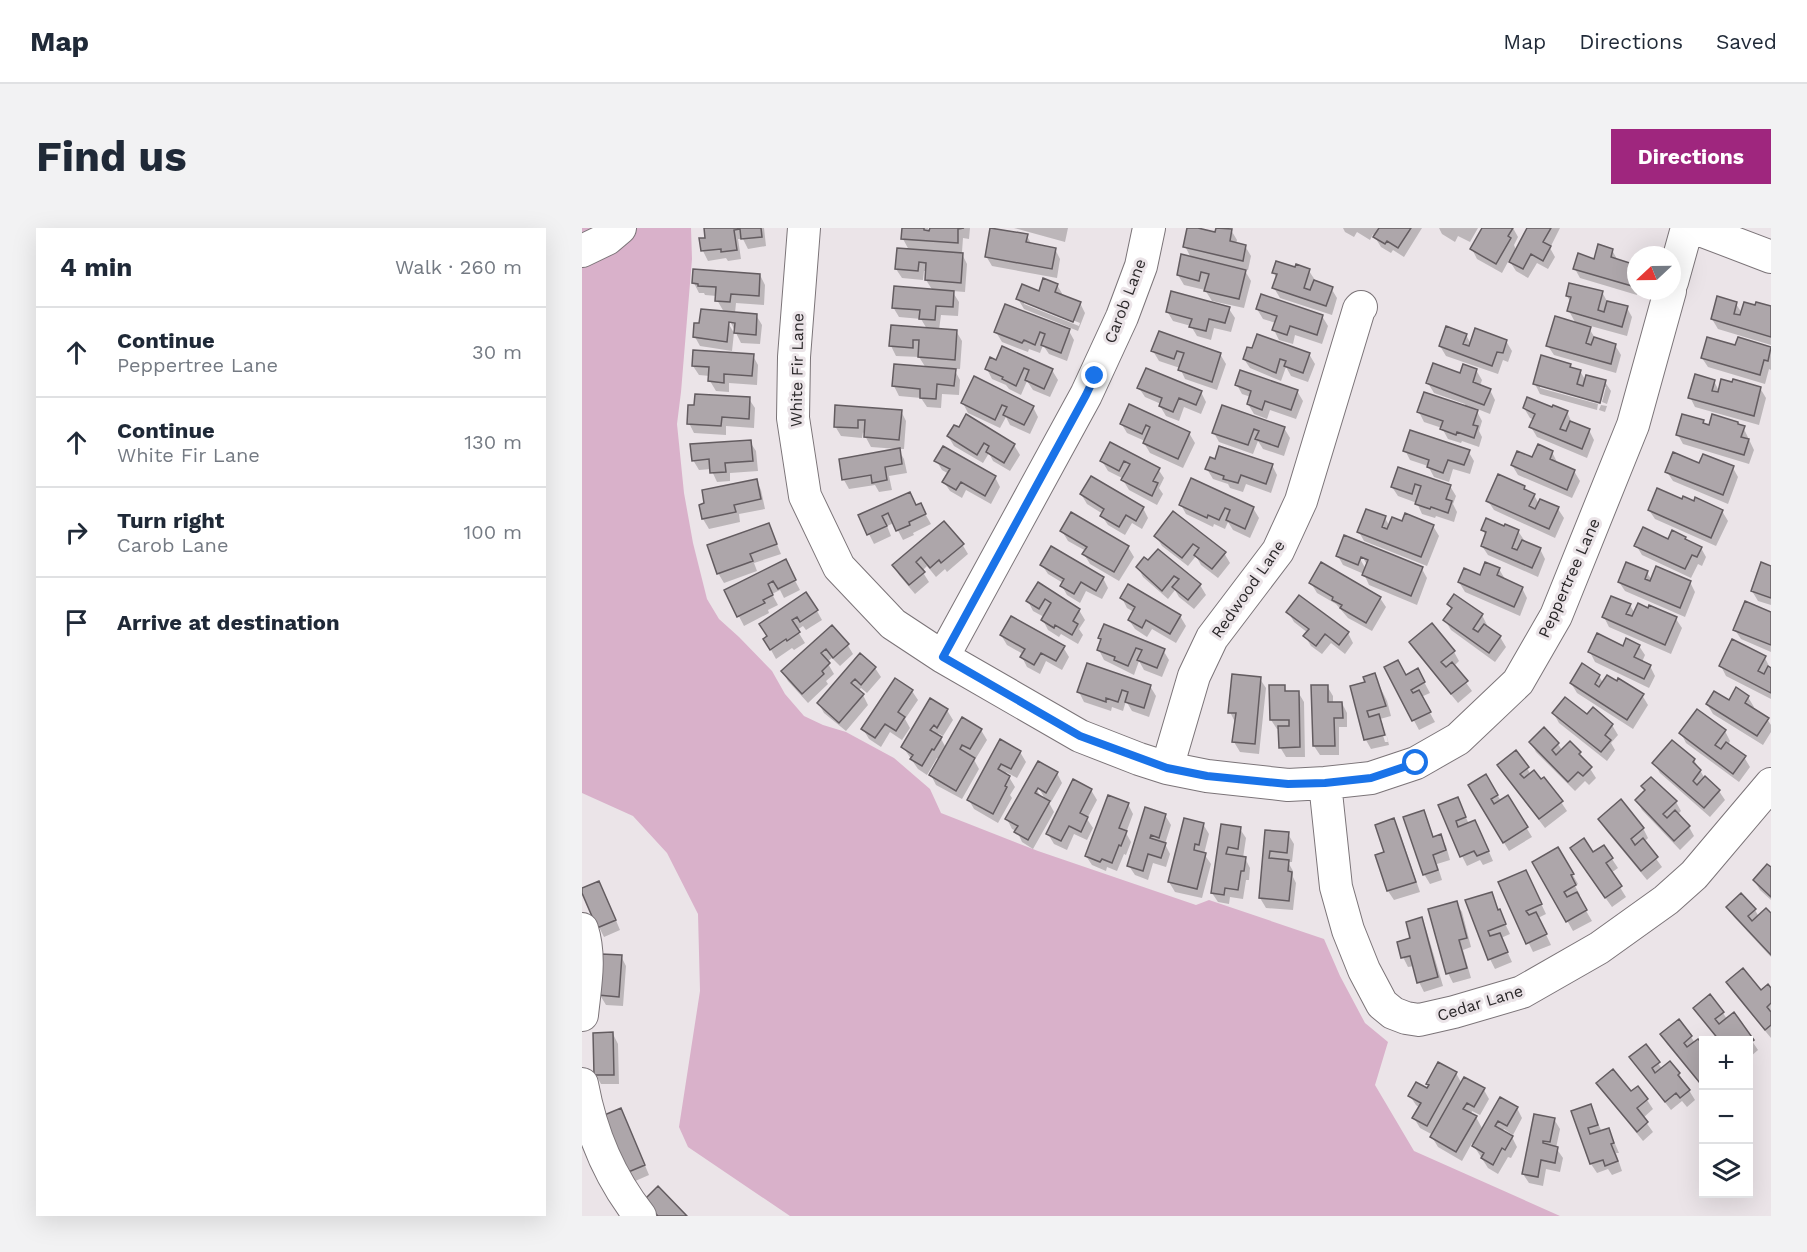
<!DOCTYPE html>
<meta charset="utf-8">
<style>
:root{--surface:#fff;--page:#f2f2f3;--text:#1f2937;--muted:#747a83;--line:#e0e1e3;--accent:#9f267e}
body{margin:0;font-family:"Work Sans",sans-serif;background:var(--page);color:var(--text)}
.controls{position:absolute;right:18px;bottom:18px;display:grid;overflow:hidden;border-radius:0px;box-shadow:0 6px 24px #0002}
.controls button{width:54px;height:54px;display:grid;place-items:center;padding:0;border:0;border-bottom:2px solid var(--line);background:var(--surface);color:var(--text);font:30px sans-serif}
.compass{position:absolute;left:1045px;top:18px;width:54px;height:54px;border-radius:50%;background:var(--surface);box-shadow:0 6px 24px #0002;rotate:248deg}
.stop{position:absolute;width:18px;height:18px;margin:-14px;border:4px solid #1a73e8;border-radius:50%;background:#fff}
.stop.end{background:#1a73e8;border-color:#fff;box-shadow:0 2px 6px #0008}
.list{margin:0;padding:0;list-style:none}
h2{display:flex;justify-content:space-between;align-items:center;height:78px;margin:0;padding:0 24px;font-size:26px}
h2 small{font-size:20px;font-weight:400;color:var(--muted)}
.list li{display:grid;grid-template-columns:39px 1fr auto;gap:18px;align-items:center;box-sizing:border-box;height:90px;padding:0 24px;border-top:2px solid var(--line)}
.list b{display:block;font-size:22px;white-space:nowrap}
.list p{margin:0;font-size:20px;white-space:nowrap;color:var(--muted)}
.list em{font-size:20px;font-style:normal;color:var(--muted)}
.icon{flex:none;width:33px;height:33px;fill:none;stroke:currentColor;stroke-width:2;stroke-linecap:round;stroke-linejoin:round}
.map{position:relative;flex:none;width:1189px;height:988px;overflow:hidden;border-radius:0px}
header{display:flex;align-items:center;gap:36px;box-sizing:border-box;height:84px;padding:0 30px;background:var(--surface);border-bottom:2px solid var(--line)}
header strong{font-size:28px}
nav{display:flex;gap:33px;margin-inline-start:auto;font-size:21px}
.intro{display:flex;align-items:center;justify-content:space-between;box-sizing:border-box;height:144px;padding:0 36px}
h1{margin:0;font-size:42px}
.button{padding:15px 27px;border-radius:0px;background:var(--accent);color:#fff;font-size:21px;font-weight:700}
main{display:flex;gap:36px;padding:0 36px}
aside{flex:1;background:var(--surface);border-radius:0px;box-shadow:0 6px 24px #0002}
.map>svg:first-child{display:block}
</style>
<header>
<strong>Map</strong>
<nav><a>Map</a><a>Directions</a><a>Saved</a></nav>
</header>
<div class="intro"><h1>Find us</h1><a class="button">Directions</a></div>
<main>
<aside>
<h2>4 min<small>Walk · 260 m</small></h2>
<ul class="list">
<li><svg class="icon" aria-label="ahead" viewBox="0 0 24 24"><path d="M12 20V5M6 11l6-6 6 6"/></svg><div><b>Continue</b><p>Peppertree Lane</p></div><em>30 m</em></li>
<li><svg class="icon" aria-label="ahead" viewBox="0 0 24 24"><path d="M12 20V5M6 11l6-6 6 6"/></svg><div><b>Continue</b><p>White Fir Lane</p></div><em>130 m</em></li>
<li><svg class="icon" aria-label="right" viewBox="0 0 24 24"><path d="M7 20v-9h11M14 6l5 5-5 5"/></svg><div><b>Turn right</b><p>Carob Lane</p></div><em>100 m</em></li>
<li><svg class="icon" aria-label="arrive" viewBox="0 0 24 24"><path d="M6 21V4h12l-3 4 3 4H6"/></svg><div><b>Arrive at destination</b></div></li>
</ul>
</aside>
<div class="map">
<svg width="1189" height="988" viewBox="0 0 1189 988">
<rect width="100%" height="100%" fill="#ebe4e8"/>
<path fill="#d9b1ca" d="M0,0H109L110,31L99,164L95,196L102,265L111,315L125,371L137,391L157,409L190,443L203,466L222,488L241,497L264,504L312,530L348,561L359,585L456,623L614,677L627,672L742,711L758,748L783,795L806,814L793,857L832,923L978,988H208L106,919L97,899L118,763L116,686L85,625L51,588L0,565Z"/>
<path fill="#0003" fill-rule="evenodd" d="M123,0H182L184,18L166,21L161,11H156L159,31L146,33L144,30L126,33L121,23L119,12L125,11Z
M321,0H346L349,5V0H388L387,11L381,10L380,24H379L385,36L383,64L370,63L377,74L376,88L359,87L357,102L374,103L380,113L378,141H372L378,152L377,167L360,166L359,180L345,179L339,170L317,168L312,158L344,140L337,129L314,128L309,118L345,101L339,91L317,89L311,79L351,63L344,52L345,43H342L341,52L320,50L314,41L327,22L321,11Z
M432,0H486L483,14Z
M607,0L634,6L636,0L649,2L655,12L654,16L663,18L669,28L666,42L662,41L669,53L662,80L630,73L623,62L602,57L596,47L609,30L603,18Z
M761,0H840L822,29L811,22L809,25L799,19L791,6L788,12L775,4L772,9L763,4Z
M857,0H896L888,14L876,8L873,14L860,6Z
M902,0H931L936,9L932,17L934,22L946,0H978L968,20L973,29L966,41L955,35L946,50L934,43L927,32L920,45L895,31L890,21Z
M445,8L450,17L473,21L478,31L475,50L410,38L404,28Z
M1030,22L1036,33L1054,38L1055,67L998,50L993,41Z
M727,43L733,52L749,60L755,70L750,87L698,70L692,60L695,51L692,45Z
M178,47L183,57L182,77L154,75L153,85L174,87L180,97L178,116L159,115L145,87L142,88L152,105L150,123L118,118L113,109L119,97L142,84L135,72V68L123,67L122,65H117L112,55Z
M475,57L481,67L498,75L503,85L496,103L442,81L436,71ZM442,73L498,95L497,98L442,76Z
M1020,64L1026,75L1045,80L1050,89L1045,108L1005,97L1013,110L1033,117L1039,127L1034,145L972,127L966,118L994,96L987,83L989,75L985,68Z
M1154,76L1160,85L1174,79L1175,76L1189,80V117L1136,101L1130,91Z
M647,81L653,90L649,104L632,100L629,112L615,108L609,98L591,93L585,83Z
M675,81L740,88L746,98L740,116L713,107L711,116L697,112L692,102L694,95L681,91Z
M487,103L492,112L485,133L467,126L461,117L458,125L447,121L446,124L420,114L414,104Z
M578,105L638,126L644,136L635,162L603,151L598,140L577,133L571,123Z
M884,107L889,116L924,113L930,123L926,134L921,132L916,146L864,128L858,118Z
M1157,111L1189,120V142L1187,141L1183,156L1126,139L1120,130L1154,119Z
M727,126L733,136L726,154L709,148L704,139L699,153L668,140L662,131Z
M171,128L176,137L175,157L147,155V164L134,163L128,153V148L117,147L111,138Z
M409,131L470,142L476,152L468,169L451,162L445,153L439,167L427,161L424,157L410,151L405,141Z
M988,137L990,141L998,143L1004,153L1023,154L1029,163L1025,176L1020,174L1024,159L958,157V160L1016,176L1015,182L958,166L953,156Z
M894,142L900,152L898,158L908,162L913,172L908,186L893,180L900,193L897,203L900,209L897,219L880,213L879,215L866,211L860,200L842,194L837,184L882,179L883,176L852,165L846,155Z
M393,150L451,179L456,189L448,206L428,197L424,189L418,200L386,185L381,175Z
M1132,153L1137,163L1178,160L1184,170L1177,197L1113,179L1108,169Z
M655,157L715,163L721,173L714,191L688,182L685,191L672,186L666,176L669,169L660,166Z
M557,160L619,164L624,174L619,186L602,179L597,193L584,188L578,178L579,176L563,169Z
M167,171L173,180L172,200L144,198V207L112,205L107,195Z
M1019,177L1025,178L1023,184L1017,182Z
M255,178L319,183L324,193L322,221H316L322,231L325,245L307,248L310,262L297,264L293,257L267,261L262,252L259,232L316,221L289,219L281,204L280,210L259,208L253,198Z
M547,178L607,205L613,215L601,240L568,225L562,215L563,213L545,205L539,195Z
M641,179L702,200L708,210L702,228L681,221L676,213L671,226L637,214L632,205Z
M942,180L971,181L985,184L990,195L1007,202L1012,212L1005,230L955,209L949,199L952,192L948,190Z
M1121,193L1123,198L1161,199L1172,222L1167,236L1101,216L1096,207Z
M366,208L432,217L438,227L428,243L411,233L407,225L401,235L372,218Z
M168,214L174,223L176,243L148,245V253L135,254L129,241L117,242L111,232Z
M529,216L576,241L582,250L577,260L581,266L575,277L547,262L541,252L542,251L526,243L520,233Z
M823,222L886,223L892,233L888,246L871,241L867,254L852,249L846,238L828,232Z
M970,224L975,234V235L992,243L998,253L990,270L936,247L930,237Z
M354,232L413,249L418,259L409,276L384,262L380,270L368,263L362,254L367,246L360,242Z
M1118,236L1151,240L1156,249L1146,276L1091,253L1085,244Z
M690,237L695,247L689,265L664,256L661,264L648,260L646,256L631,251L625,241Z
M817,241L868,258L874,268L871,276L875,284L872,294L854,288L853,290L840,286L835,275L816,268L810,259Z
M174,252L179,262L183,281L157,286L158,294L127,301L121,291L119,278Z
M942,259L945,264L952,267L957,276L976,281L982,290L973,310L912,282L906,273Z
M499,266L561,280L566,290L560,301L550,295L543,307L526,297L520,288L521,286L505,276Z
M1100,273L1140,283L1146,293L1134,318L1073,291L1067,282Z
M338,277L349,296L331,305L332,307L321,312L312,295L305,298L309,308L292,316L278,288Z
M599,277L671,280L677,290L668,310L651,302L646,294L643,301L632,296L631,299L604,286Z
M592,285L642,325L648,335L636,350L619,337L614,328L606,338L580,318L574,308Z
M803,290L808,299L821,295L851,298L857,308L845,338L782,313L777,304Z
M187,297L199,326L172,335L175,343L142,355L136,345Z
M901,302L936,303L942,312L941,314L958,321L963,331L956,349L906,327L900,318L904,308Z
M480,303L546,319L552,329L537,353L508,336L502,326L504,323L486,313Z
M763,309L840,341L845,350L835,377L787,357L782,346L761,337L756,328ZM777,322L785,337V343L774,324Z
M1102,310L1105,313L1119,320L1124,329L1120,338L1116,336L1109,350L1060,327L1054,317Z
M380,316L386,326L365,344L363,341L354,349L345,338L340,343L347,354L333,366L317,347L312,337Z
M576,323L618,357L624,367L612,381L597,369L593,362L586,371L561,349L556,339L566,335Z
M1179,336L1189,339V377L1176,373L1170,363Z
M460,337L521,350L526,360L520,371L504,363L498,375L485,367L480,358L481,355L466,346Z
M917,341L923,351L940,360L945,370L938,388L883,364L877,354Z
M208,343L218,362L202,370L198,362L190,366L196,377L186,382L187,385L162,398L144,363Z
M1065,345L1070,352L1108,354L1113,364L1103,389L1043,363L1037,354Z
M729,355L798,370L804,379L790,403L766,390L754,376L735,365Z
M456,357L497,382L503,392L497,401L501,407L496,416L479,406L477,409L466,402L461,392L462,389L451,383L446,373Z
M540,370L598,388L604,398L594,415L570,401L565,409L553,401L547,392L552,384L545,380Z
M1164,375L1189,386V424L1159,411L1153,402Z
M867,376L900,387L905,397L904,399L918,409L924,419L913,434L869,402L863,392L870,382Z
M1048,377L1053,386L1094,391L1100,400L1089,426L1027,399L1022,389Z
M235,383L240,392L224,402L221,398L215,402L223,415L212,422L210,420L194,431L183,411L186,409L179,396Z
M706,384L766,405L771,415L763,426L749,415L740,426L729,418L723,408L726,405L712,394Z
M250,399L265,416L271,426L258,438L250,430L245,434L252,446L244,453L246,456L226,475L206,453L201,443Z
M419,407L481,419L487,429L480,442L464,433L458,446L445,439L440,429L441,426L425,417Z
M518,410L581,422L587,432L580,449L562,442L557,433L552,447L522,432L517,422L520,414Z
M829,415L872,424L877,433L872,438L890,463L876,475L834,424Z
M1057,418L1063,427L1060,434L1068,438L1073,448L1067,460L1013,434L1008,424Z
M278,427L293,440L299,449L285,465L279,460L276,463L281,467L286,477L264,503L242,485L237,476Z
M1183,430L1189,442V471L1144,448L1139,438Z
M804,440L823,449L841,452L848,465L839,469L853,494L837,502Z
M792,447L805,473L809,488L798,491L801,497H798L803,514H806L802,497L807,517L789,521L784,512L770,459L784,455Z
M1017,448L1021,455L1060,467L1066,477L1051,501L995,465L989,455Z
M678,451L684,460L677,526L658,524L652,514L653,494L648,484Z
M568,458L574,468L567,489L550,483L544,473L541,483L530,479L529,483L502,474L497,464Z
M745,458L751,468V475H760L765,485V499H757V527H738L732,518Z
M702,459L705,465L716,464L722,474L723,529H704L698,519V501H695L689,492Z
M330,463L336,472L323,491L328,500L320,512L308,504L299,519L287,511L281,501Z
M1166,469L1172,479L1170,481L1185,491L1189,497V504L1181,517L1131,486L1125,476Z
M1011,481L1030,497L1036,507L1029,515L1033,522L1025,533L977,495L972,486L1005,488Z
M365,482L371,492L361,508L356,505L364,520L399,502L405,512L394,530L390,528L397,541L380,571L354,557L349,547L358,531L355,530L345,547L336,541L321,519Z
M1143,503L1148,513L1146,517L1162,529L1168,539L1157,554L1104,515L1099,505Z
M419,513L438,524L444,534L435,550L424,544L433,559L428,567L430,570L416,595L392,581L387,572Z
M1091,514L1112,532L1122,549L1137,563L1143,572L1128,589L1078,545L1072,535Z
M949,515L976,516L980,522L998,525L1014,550L1007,557L1003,553L993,563L954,524Z
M457,535L475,545L480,555L469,574L465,571L472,584L451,621L440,614L435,603L430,601L425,591ZM453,553L463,571H460L451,555Z
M917,538L945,540L949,547L979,574L985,583L963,600L922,547Z
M904,548L919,573L926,569L950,609L927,623L888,558Z
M1061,558L1094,574L1099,583L1095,587L1107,599L1112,608L1098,622L1060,582L1055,572L1064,563Z
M509,562L515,572L505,591L511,600L505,612L492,606L485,622L472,616L466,606Z
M875,571L887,596L898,603L911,633L901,637L898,632L885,638L880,628L858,578Z
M546,576L551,586L544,605L549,614L544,627L542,626L535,643L525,639L524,643L510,637L504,628Z
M564,581L583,587L589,597L583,616L588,626L584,639L571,635L566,652L553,647L547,638Z
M841,584L846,594L852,610L858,608L864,618L868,632L855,636L860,652L848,656L842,646Z
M1018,591L1061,600L1066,610L1062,614L1080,639L1065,652L1023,601Z
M812,592L817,602L838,664L812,672L806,663L795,628L804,625Z
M621,596L627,606L622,626L629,636L620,670L593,664L587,654Z
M640,598L658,601L664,610L661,630H663L668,640L667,652H664L661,671L648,669L647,676L636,674L630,665Z
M685,604L706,606L712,616L710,634H706L711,643V649L714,655L711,682L684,680L678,670Z
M976,621L996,656L993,658L998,667L996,669L1010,693L991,703L952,634Z
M1011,626L1030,631L1036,640L1029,645L1044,669L1030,679L995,630Z
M1186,638L1189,641V672L1178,662L1172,652Z
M944,644L964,686L956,690L969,717L951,724L918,655Z
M22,664L38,702L22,709L17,699Z
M909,666L928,706L919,710L930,734L913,741L908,731L885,673Z
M874,675L880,684L889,719L881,722L889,750L871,755L866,745Z
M1146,680L1173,682L1177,689L1184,682L1189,687V729L1152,689Z
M839,691L844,701L861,758L842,764L837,754L832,738L826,739L821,729Z
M39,728L44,738L41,778L24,777L18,767Z
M1146,754L1178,764L1186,758L1189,762V810L1151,764Z
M1113,780L1141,785L1145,791L1170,813L1176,822L1168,829L1166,812H1137Z
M31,806L36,816L37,856H19L14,847Z
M1080,806L1109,809L1113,815L1122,820V861L1085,816Z
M1049,829L1076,835L1080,841L1088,835L1097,846L1113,872L1105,879L1100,873L1089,882L1055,839Z
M874,845L880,856L902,862L907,871L898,887L890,883L889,886L894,889L901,902L935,880L940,890L931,907L922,901L920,904L930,909L935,919L929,930L926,929L916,946L906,940L890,915L880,933L856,919L850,909L851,907L838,900L832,890L838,880L834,877L828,868L846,862L847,859L845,856Z
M1016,855L1065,872L1071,881L1061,890L1071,904L1061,913L1022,865Z
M1008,878L1020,904L1026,901L1031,911L1037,925H1034L1040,943L1030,947L1026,941L1015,945L1009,936L991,884Z
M972,891L978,901L974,920L981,930L978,944L964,941L961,958L947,955L941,946Z
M44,892L67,947L51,954L45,945Z"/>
<path fill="#ada6aa" stroke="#635c60" stroke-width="1.5" d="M122,0H179L180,9L159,11L158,1L152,2L155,22L139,24V21L119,23L117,10H123Z
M320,0H342V2L347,3L348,0H382L376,1V15L319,11Z
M408,0L446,6L444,14L474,20L470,41L403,29Z
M605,0H616L633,4L634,0L650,1L648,13L664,17L661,33L601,19Z
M797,0H829L816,20L805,13L803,16L791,9Z
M900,0H931L926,8L929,10L914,36L888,21Z
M945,0H969L961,14L969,18L961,33L949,26L941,41L927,34Z
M1016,16L1031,21L1029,29L1054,37L1050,58L991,41L996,25L1012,31Z
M315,20L381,25L379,55L343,52L344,35L337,34L336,43L313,41Z
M599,26L664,42L657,71L622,63L627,46L619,44L617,53L595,47Z
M694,33L713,39L714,36L728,41L722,60L728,62L732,52L751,59L744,78L690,60L695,46L690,45Z
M111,41L178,46L177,68L149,66L148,74L133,73L134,59L116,58V56L110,55Z
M461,50L476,56L473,64L499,74L491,94L434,71L440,56L457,63Z
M987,55L1021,63L1016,82L1022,84L1025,73L1046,78L1040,99L985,83L989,69L984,68Z
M312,58L372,63L371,79L354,78L353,92L337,91L338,82L310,80Z
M589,63L648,79L643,95L627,91L624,103L607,99L610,91L584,84Z
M679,66L741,87L735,107L708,98L705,107L690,102L695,88L674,81Z
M1135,68L1155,74L1152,86L1158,87L1162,74L1173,77L1174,74L1189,78V109L1129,91Z
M423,76L488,101L479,125L459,117L463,106L458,104L453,117L442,112L440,115L412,104Z
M119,81L175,86L174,107L152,105L153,95L147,94L145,114L111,109L112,95H117Z
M973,88L1009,99L1004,115L1009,117L1012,109L1034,116L1029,136L964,118Z
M309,97L375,102L373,132L336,129L337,112H331V120L307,118Z
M864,98L885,106L881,116L887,118L893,100L925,112L921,125L915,124L910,138L857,118Z
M577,103L639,125L630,154L596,142L602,125L595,123L592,131L569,123Z
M675,106L728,125L721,145L702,138L704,133L698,131L694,145L661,131L665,119L670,120Z
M1125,109L1153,117L1156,109L1189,119L1186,133L1182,132L1178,147L1119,130Z
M420,118L471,141L462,161L443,152L447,142L442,140L434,158L420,151L421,149L403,141L408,129L414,132Z
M111,122L172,126L170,148L142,146V155L126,153L127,139L110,138Z
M959,127L989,136L988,139L999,142L995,156L1001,158L1004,147L1024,152L1018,175L951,156Z
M851,135L878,145L881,136L895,141L891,154L909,161L902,177L844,155Z
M312,136L374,141L372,158L355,156L354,171L338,170V161L310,158Z
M564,140L620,163L614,177L597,170L591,184L577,178L580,170L555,160Z
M658,142L716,162L709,182L683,173L680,182L665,176L669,163L653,157Z
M1113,146L1133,152L1130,163L1136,164L1139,151L1150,154L1151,151L1179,159L1172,188L1106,170Z
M392,148L452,178L442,197L421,187L425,179L420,177L413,192L379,175Z
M842,164L896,182L891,197L896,198L892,210L875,204L874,207L858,201L861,193L835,184Z
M113,166L168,169L167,191L140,189L139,198L105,196L106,177H112Z
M945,169L970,179L971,177L986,183L978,201L984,203L988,193L1008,201L1000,221L947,199L953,186L941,180Z
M547,176L608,204L596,231L561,215L568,199L564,197L560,206L538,196Z
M253,177L320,182L317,212L282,209L283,192H276V200L252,199Z
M640,177L703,199L696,219L673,211L677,203L672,201L666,217L630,205Z
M384,186L433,216L422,235L404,224L407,218L402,215L395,227L365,208L372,197L377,199Z
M1100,186L1122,192L1121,195L1127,197L1130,186L1156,194V196L1163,198L1159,209L1167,211L1162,227L1094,207Z
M828,202L888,222L882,237L866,232L861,245L845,239L847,232L821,223Z
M169,212L171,233L143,235L144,244L128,245L127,231L110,233L108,216Z
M528,214L578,240L571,253L576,255L570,268L539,252L548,236L542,233L537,243L518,233Z
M956,216L971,223L968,231L993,242L985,262L929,237L935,223L950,229Z
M361,218L414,248L403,268L379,254L374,262L360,254L368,241L352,233Z
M637,218L691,236L684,256L659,247L656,255L641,251L642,248L623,241L628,229L633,231Z
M318,220L320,236L303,239L305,252L290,255L289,247L260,252L257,231Z
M1091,224L1117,235L1121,226L1152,238L1141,267L1083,244Z
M816,239L869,257L864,271L870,273L866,285L849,279L848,281L833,276L839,258L833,256L830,266L809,259Z
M916,246L943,258L942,261L953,266L947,278L953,281L958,271L977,279L967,301L904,273Z
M509,248L562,279L554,293L544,287L537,299L518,288L522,281L498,266Z
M609,250L672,279L663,301L644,292L648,282L643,280L637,292L626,287L625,290L597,277Z
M175,251L179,271L152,277L154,284L120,291L117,277L122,275L120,262Z
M1075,260L1100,271L1101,268L1112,273L1113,269L1141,282L1129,310L1066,282Z
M328,264L334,277L339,275L344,286L327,294L328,297L314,303L306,285L300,288L305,298L285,307L276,287Z
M784,281L804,288L800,299L805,301L810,289L820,293L823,285L852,297L839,329L775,304Z
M591,283L644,324L630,341L612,327L617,320L611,316L600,330L572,308Z
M489,284L547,318L532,344L500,326L505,319L478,303Z
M904,290L922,298L923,296L937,302L930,320L935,322L940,312L959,320L950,340L899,318L904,304L899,302Z
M362,293L382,316L359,335L357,332L348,340L339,329L334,334L343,344L327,357L310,337Z
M187,295L195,316L168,326L171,333L135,346L125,317Z
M1061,299L1086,311L1090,302L1104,309L1103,311L1120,319L1115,329L1110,327L1103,341L1052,318Z
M762,307L841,339L829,368L780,347L786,332L779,329L776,337L754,328Z
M469,318L522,349L514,363L499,354L492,366L478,358L482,351L458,337Z
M576,321L619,356L606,372L590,359L597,351L592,348L580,363L554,339L562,329L566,332Z
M204,331L214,352L196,361L191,353L186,356L191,367L181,372L183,375L155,389L142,362Z
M739,334L799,369L784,395L758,380L760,377L750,372L751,369L727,355Z
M903,334L918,340L915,347L941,359L932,379L876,354L882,340L898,347Z
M1044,334L1066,343L1063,351L1068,353L1074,338L1109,353L1098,380L1036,354Z
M1179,334L1189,338V370L1169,363Z
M456,354L498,381L491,393L496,396L490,407L473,397L472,400L459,392L469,375L463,371L457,381L444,373Z
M546,356L599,387L588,406L564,392L560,400L546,392L553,379L538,370Z
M224,364L236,382L218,394L215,389L210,392L218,404L205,413L204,411L188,422L181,411L185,408L177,396Z
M872,366L901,386L891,401L896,404L902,396L919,408L907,425L861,392L870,380L865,376Z
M717,367L767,404L757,417L743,406L734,418L721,408L727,401L704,384Z
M1029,368L1049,376L1044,386L1050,388L1056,375L1066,380L1067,377L1095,389L1083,417L1020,389Z
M1163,373L1189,384V417L1151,402Z
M429,388L483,418L474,433L459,425L452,437L438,429L443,421L418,407Z
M850,395L873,423L859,434L864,439L870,434L886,453L869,466L827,414Z
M522,396L583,421L575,440L555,432L560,422L554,420L546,438L532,432L533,429L515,422L519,411L516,410Z
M250,397L267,416L251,430L244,421L239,425L248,435L240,443L242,446L220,466L199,443Z
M1015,405L1041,418L1044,410L1058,417L1052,429L1069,437L1062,451L1006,424Z
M1150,411L1184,428L1176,443L1182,446L1186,438L1189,440V465L1137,438Z
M278,425L294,439L279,457L273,451L269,455L282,466L257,495L235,475Z
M816,432L824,447L836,440L843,454L829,462L831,465L837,462L849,484L830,493L802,439Z
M505,435L569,457L562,480L543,474L546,464L540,462L536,474L524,470V474L495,464Z
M1000,435L1018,447L1013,456L1017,459L1025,447L1035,453L1036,450L1062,466L1045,492L988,455Z
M793,445L804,478L785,483L787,489L797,486L803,507L782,512L768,458L783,454L781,449Z
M650,446L679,449L673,516L650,514L654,485H646Z
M313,450L331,462L316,484L323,489L314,503L303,496L293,510L279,501Z
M687,457H703V463H717L718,519L697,520L696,498H707V492H688Z
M729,457H746V474H760L761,490H752L753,518H731Z
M1154,459L1167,468L1163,475L1187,490L1175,508L1124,476L1132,463L1147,472Z
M983,469L1005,486L1011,479L1031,496L1023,507L1029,512L1019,524L970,485Z
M348,470L366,481L355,500L352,497L348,502L360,509L352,522L350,521L340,538L328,531L331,527L319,519Z
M1115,481L1144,502L1133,517L1139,521L1144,514L1164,528L1151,546L1097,505Z
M380,489L400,501L388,521L380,517L378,521L393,530L374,563L347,547Z
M962,499L977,515L970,522L974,527L988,513L999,524L997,526L1010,539L1001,548L996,544L986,554L947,514Z
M418,511L439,523L429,541L419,536L416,541L428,548L423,558L425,559L411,586L385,572Z
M1090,512L1113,531L1111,534L1119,542L1111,553L1115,557L1123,548L1138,562L1122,580L1070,535Z
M934,522L947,539L938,546L942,550L952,542L959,551L962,549L981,573L957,591L915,537Z
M456,533L476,544L464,565L456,560L453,565L468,573L446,612L432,604L436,598L423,591Z
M904,546L916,567L909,571L912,576L926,567L946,599L921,615L886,557Z
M1069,549L1095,573L1081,586L1085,590L1093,582L1108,598L1092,613L1053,572L1063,562L1059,558Z
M491,551L510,561L498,585L506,589L499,604L487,598L479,613L464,606Z
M526,567L547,575L537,600L545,603L539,618L537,617L530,635L520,631L518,634L503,628Z
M876,569L884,589L874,593L876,599L893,592L907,623L895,628L892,623L878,629L856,577Z
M1039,571L1062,600L1049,611L1053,617L1061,610L1076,629L1059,643L1016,591Z
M563,579L584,586L577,610L569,607L568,610L584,615L579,630L566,626L561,643L545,638Z
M842,582L851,609L859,606L864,622L851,627L856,642L841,647L821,589Z
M602,590L622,595L617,617L613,616L612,622L624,625L615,661L586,654Z
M812,590L834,654L805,663L793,627L802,624L793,597Z
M639,596L659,599L656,621L646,619L644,626L664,629L662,643H659L656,662L643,660L642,667L629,665Z
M683,602L707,604L705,625L688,623L687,630L707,632L706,643L710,644L707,673L677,670Z
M1002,610L1011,624L1022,617L1031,630L1024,635L1040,658L1023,670L988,620Z
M976,619L992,646L989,647L994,657L982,664L985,669L995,664L1005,682L984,694L950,634Z
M1185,636L1189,639V669L1171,652Z
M944,642L960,676L944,683L947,687L954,684L965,706L944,716L916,654Z
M17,653L34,692L15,700L0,665V660Z
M910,664L916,682L918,681L924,696L906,703L908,708L918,705L926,724L906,732L883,672Z
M1159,665L1174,681L1166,688L1170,693L1184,680L1189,685V727L1144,679Z
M875,673L885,710L877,712L885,740L864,746L846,681Z
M840,689L856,749L835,755L828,728L819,730L815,714L828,710L824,694Z
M19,726L40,727L37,769L16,767Z
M1161,740L1179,762L1186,756L1189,760V775L1185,779L1189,784V797L1183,802L1144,754Z
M1128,766L1142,784L1133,791L1137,796L1152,784L1172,812L1166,816V812H1137L1111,780Z
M1097,791L1110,808L1102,815L1105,819L1116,811L1122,817V860L1078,806Z
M31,804L32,847H12L11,805Z
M1064,816L1078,834L1070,840L1073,845L1088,833L1098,845L1096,847L1108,862L1098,870L1094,865L1083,874L1047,829Z
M856,834L875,844L845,898L830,890L839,875L826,868L834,854L845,860L847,857L844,856Z
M1031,841L1049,863L1056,858L1066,871L1055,880L1066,894L1055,904L1014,855Z
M882,849L903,860L892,879L885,875L881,881L895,888L874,924L848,909Z
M918,869L936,879L925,898L916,893L913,898L931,908L923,922L920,920L911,937L899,930L902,925L890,918Z
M1009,876L1016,897L1006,900L1008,906L1027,900L1032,915L1029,916L1036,933L1023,938L1021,932L1008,936L989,883Z
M39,880L63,937L44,945L20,888Z
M952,886L973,890L968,914L961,913V915L976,919L973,935L959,932L956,949L940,946Z
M76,958L105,988H76L61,973Z"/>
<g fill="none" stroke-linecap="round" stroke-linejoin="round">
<g stroke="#7b7478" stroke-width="34">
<path id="minor" d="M222,0L212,129L211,190L223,268L257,339L311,396L361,429L498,508L557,531L585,540L625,548L706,557L743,555L789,550L834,535L876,511L936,454L974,388L1051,197L1088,63
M1113,0L1189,29
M0,23L25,11L38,0
M1090,54L1105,0
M361,429L504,167L540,89L559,38L567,0
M585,540L612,448L630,410L696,323L719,273L777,81L779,79
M743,555L754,659L766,702L782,742L800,776L811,785L824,790L837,792L872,784L940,764L1017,720L1084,672L1112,647L1189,556
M0,701C9,729 3,758 0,787
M0,856C9,905 27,949 58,988"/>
</g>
<use href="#minor" stroke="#fff" stroke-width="32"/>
</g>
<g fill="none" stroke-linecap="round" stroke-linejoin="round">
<path stroke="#1a73e8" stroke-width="8" d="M513,148L504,167L361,429L498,508L585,540L625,548L706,556L743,555L789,550L834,535"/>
</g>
<g text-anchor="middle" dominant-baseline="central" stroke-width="6" stroke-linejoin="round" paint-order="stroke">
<g font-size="16" fill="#2b282a" stroke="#ebe4e8">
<text transform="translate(543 73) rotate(-69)">Carob Lane</text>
<text transform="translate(215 142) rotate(-89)">White Fir Lane</text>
<text transform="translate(987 350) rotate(-66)">Peppertree Lane</text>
<text transform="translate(666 361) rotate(-55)">Redwood Lane</text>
<text transform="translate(898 775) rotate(-17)">Cedar Lane</text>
</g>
</g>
</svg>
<div class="controls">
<button>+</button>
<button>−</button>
<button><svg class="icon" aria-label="layers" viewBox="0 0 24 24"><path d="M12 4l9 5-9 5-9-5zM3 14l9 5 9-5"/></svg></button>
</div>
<svg class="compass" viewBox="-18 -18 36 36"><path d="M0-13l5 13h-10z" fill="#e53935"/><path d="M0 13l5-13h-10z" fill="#747a83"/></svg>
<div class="stop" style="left:834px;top:535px"></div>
<div class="stop end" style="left:513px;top:148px"></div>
</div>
</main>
